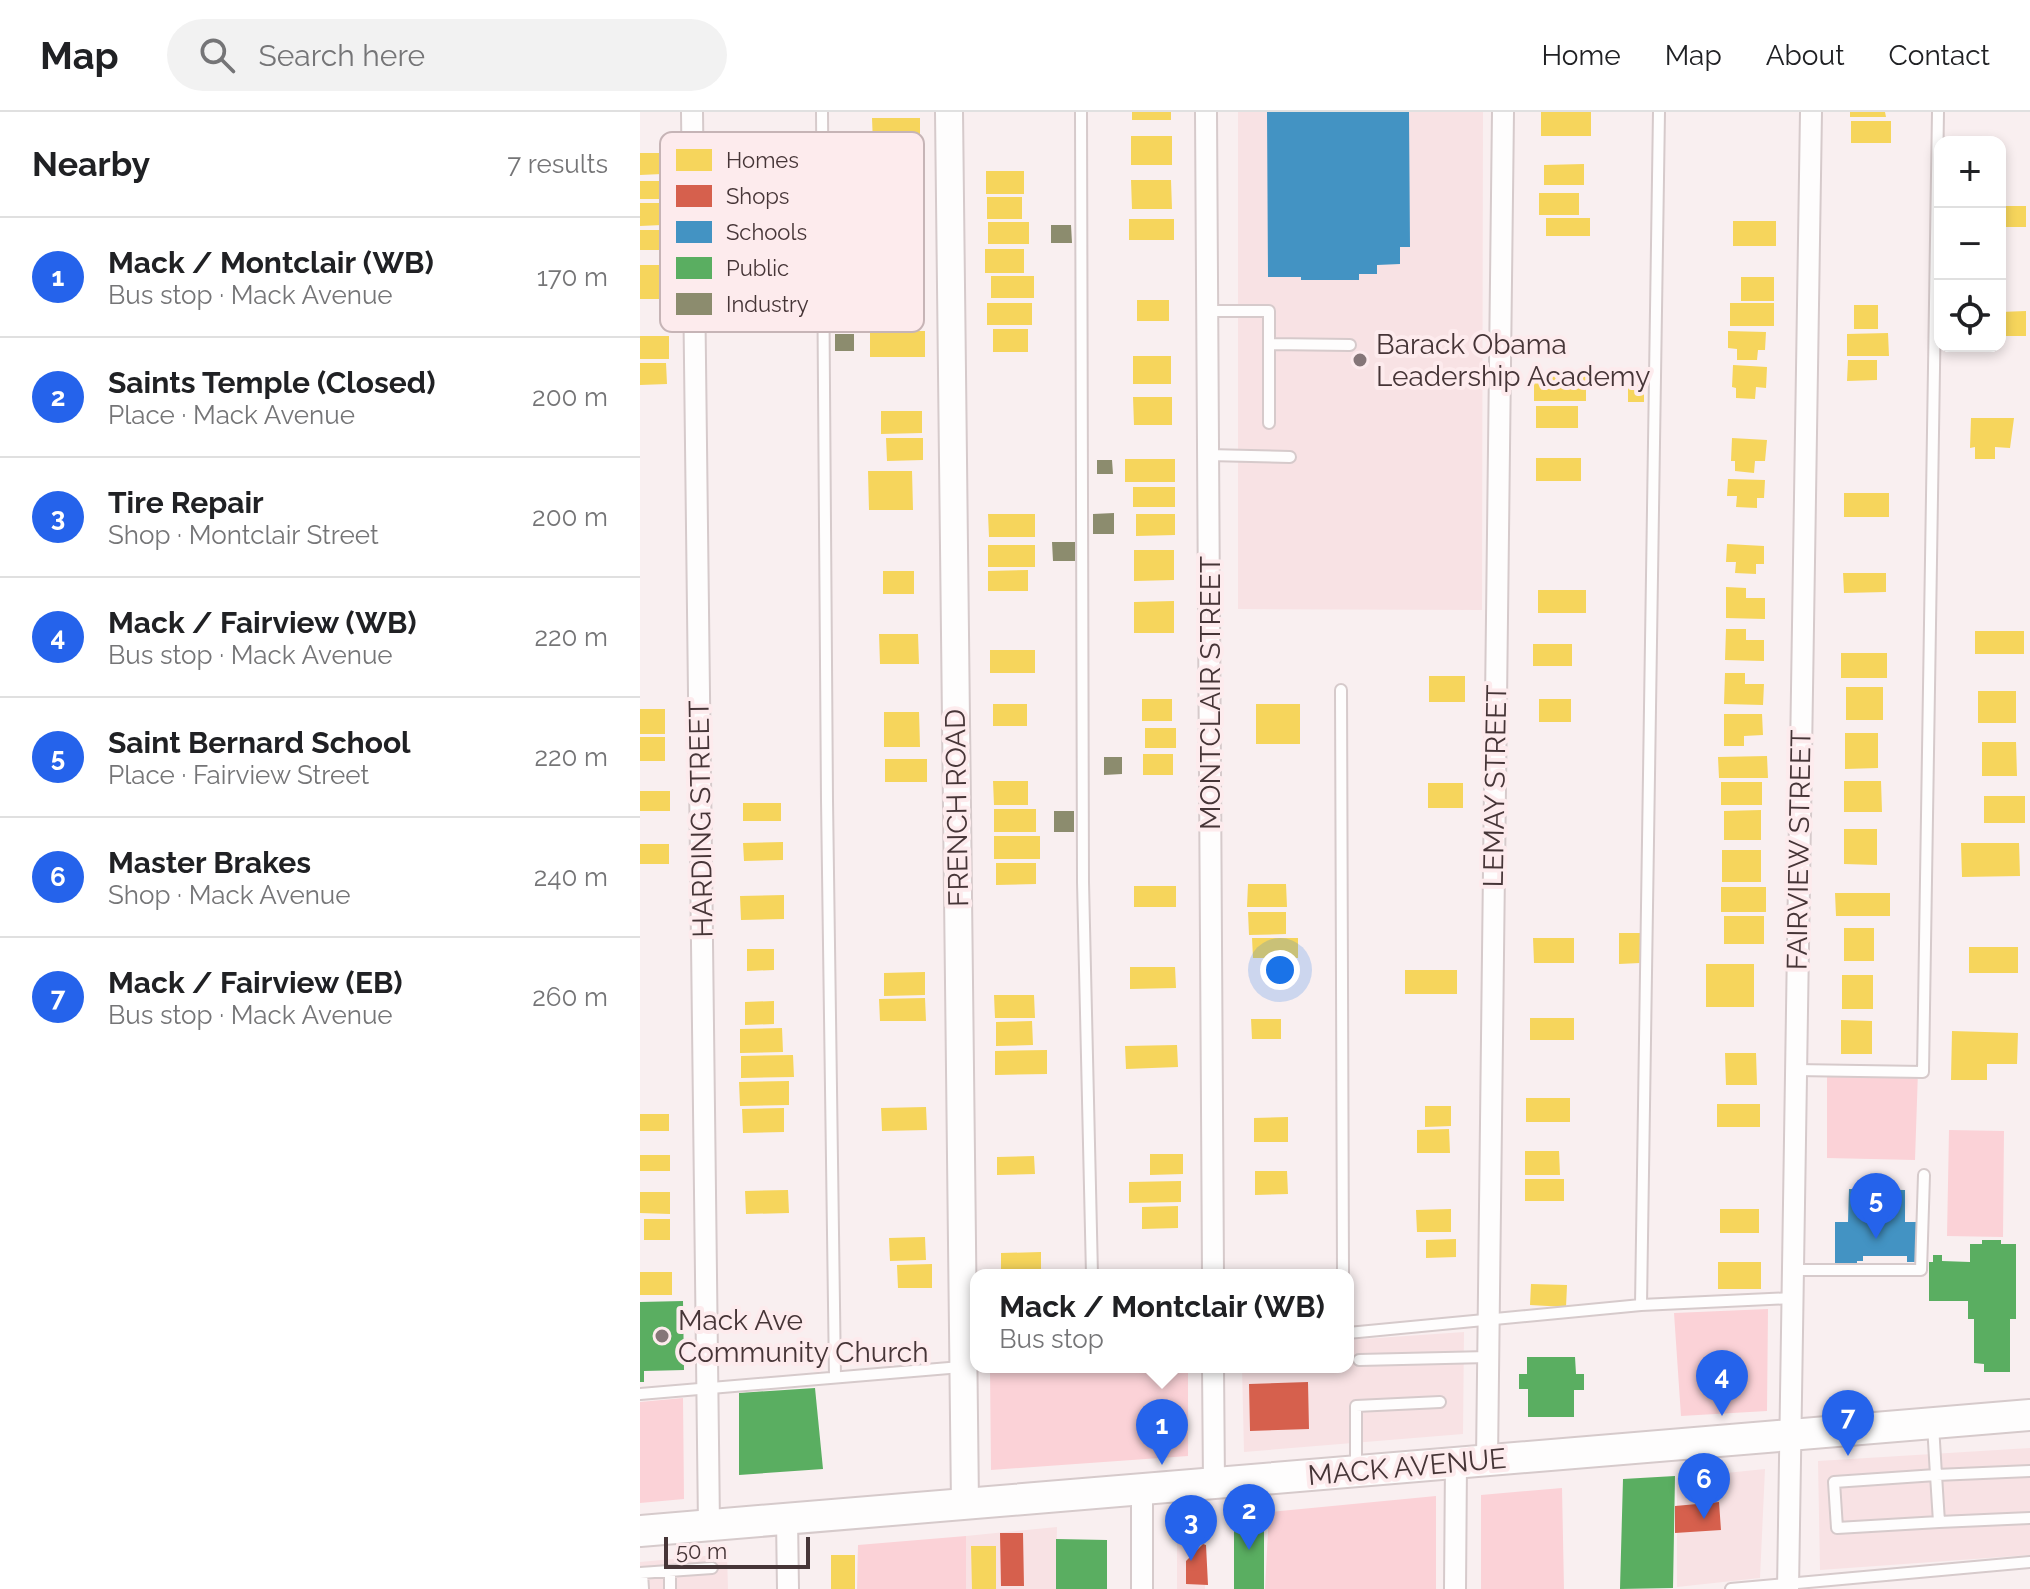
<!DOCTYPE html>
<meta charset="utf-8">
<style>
:root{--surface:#fff;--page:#f2f2f2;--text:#202124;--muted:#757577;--line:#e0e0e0;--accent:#2563eb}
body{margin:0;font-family:Raleway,sans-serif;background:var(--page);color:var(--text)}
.controls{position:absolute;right:24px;top:24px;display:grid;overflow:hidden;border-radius:16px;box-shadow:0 4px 12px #0003}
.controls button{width:72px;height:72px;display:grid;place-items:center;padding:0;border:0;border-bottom:2px solid var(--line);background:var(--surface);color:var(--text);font:40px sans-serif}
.scale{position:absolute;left:24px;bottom:20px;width:146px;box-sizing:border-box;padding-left:8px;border:4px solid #463537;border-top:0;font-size:22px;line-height:28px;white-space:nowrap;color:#463537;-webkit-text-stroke:6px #fdebed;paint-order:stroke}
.you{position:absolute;left:640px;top:858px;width:28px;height:28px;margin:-20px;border:6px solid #fff;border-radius:50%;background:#1a73e8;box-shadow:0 0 0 12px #1a73e833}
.badge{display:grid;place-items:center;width:52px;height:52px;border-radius:50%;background:var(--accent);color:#fff;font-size:26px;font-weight:700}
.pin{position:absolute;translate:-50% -66px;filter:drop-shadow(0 2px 4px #0008)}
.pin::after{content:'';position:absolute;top:42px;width:28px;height:24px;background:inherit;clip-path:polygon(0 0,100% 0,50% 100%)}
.popup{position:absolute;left:330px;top:1157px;width:384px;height:104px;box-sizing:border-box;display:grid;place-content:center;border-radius:16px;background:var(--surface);filter:drop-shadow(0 2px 6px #0005);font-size:26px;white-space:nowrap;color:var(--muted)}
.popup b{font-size:30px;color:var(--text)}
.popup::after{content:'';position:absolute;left:50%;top:100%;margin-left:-16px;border:16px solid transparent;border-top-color:var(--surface)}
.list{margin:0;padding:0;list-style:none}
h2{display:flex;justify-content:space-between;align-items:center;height:104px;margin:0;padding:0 32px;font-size:34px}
h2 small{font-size:26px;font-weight:400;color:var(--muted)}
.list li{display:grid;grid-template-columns:52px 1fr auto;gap:24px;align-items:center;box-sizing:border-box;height:120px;padding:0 32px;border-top:2px solid var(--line)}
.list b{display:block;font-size:30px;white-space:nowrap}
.list p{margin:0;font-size:26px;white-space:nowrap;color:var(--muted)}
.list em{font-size:26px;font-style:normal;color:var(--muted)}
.icon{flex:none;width:44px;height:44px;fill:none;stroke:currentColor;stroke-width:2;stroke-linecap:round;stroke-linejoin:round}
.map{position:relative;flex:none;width:1390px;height:1477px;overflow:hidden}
header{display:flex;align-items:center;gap:48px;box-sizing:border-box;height:112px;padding:0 40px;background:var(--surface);border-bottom:2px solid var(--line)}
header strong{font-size:38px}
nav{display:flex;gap:44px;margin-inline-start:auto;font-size:28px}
.search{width:560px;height:72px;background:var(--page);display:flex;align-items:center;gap:20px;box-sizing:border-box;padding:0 28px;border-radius:44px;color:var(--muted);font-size:30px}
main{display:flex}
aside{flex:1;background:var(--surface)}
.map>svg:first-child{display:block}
</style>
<header>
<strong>Map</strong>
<div class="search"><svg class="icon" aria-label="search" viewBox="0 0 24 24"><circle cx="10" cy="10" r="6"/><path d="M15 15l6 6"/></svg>Search here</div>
<nav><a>Home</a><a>Map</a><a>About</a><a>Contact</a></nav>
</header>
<main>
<aside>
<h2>Nearby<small>7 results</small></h2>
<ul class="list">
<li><span class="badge">1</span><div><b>Mack / Montclair (WB)</b><p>Bus stop · Mack Avenue</p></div><em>170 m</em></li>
<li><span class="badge">2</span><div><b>Saints Temple (Closed)</b><p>Place · Mack Avenue</p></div><em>200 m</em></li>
<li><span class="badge">3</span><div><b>Tire Repair</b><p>Shop · Montclair Street</p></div><em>200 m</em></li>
<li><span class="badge">4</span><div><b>Mack / Fairview (WB)</b><p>Bus stop · Mack Avenue</p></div><em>220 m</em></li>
<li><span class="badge">5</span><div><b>Saint Bernard School</b><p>Place · Fairview Street</p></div><em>220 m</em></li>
<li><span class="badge">6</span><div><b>Master Brakes</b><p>Shop · Mack Avenue</p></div><em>240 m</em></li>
<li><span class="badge">7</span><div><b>Mack / Fairview (EB)</b><p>Bus stop · Mack Avenue</p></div><em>260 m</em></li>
</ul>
</aside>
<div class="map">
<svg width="1390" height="1477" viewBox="0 0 1390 1477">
<rect width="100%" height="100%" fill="#f9eff0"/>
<path fill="#f8e2e4" d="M598,0H843L842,498L598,497Z
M824,1220L823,1322L604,1340L602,1255H708V1228Z
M1390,1336V1443L1180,1458L1178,1349Z
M1125,1357L1120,1466L1037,1475V1366Z
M565,1404V1477H537V1406Z
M417,1415L416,1477H326V1424Z
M87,1442L88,1477H0V1450Z"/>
<path fill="#fbd2d7" d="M1278,959L1275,1048L1187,1046V962Z
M1309,1018L1364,1019L1363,1125L1307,1124Z
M1128,1197L1127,1299L1041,1304L1034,1201Z
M383,1255H548V1344L351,1358L350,1258Z
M43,1286L44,1387L0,1391V1290Z
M922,1376L924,1477H841V1383Z
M796,1384V1477H625L629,1400Z
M326,1424V1477H217L218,1433Z"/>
<path fill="#f6d55c" d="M492,0H531V8H492Z
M901,0H951V24H901Z
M1210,0H1245L1246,5H1210Z
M232,6H280V32H233Z
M1211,9H1251V31H1211Z
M491,24H532V53H491Z
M0,41H22V62L0,63Z
M944,52V73H904V53Z
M278,59V81H232V60Z
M346,59H384V82H346Z
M491,68H531L532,97H492Z
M0,69H25V87H0Z
M899,81H939V103H899Z
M347,85H382V107H347Z
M229,89H279V111H229Z
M0,91H22V113L0,114Z
M1360,94H1386V115H1360Z
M906,106H950V124H906Z
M489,107H534V128H489Z
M1093,109H1136V134H1093Z
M348,110H389V132H348Z
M0,118H24L25,138H0Z
M345,137H384V161H345Z
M0,153H19V187H0Z
M351,164H394V186H351Z
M1101,165H1134V189H1101Z
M234,167H280V190H234Z
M93,170H126V193H93Z
M497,188H529V209H497Z
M347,191H392V213H347Z
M1090,191H1134V214H1090Z
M1214,193H1238V217H1214Z
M91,197H124V220H91Z
M1386,199V224H1360V200Z
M353,217H388V240H353Z
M230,219H285V245H230Z
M1088,219L1126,220L1125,238H1118L1117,248H1097V237L1088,236Z
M1248,221L1249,244H1207V222Z
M0,224H29V247H0Z
M493,244H531V272H493Z
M1208,248H1237V268L1207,269Z
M0,251H26L27,272L0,273Z
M1093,253L1127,255L1126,276L1116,275L1115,287L1096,286V276L1092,275Z
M894,263H946V289H894Z
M988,272H1004V290H988Z
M493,285H532V313H494Z
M896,294H938V316H896Z
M241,299H282V321L241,322Z
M1331,306H1374L1370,336L1355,335V347H1335V335L1330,336Z
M246,326H283V348L247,349Z
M1092,326L1127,328L1125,349H1115L1114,361L1095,359V349H1091Z
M896,346H941V369H896Z
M485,347H535V370H485Z
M228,359H272L273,398H229Z
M1088,367L1125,368L1124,386H1117V396L1096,395L1097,384H1087Z
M493,375H535V395H493Z
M1204,381H1249V405H1204Z
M348,402H395V425H349Z
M496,402H535V423L496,424Z
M1087,432L1124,434V452H1116V462L1095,461L1096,450H1086Z
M348,433H395V455H348Z
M494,438H534V468L494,469Z
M388,458V479H348V459Z
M243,459H274V482H243Z
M1203,461H1246V480L1204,481Z
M1086,475L1106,476V486H1125V507L1086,506Z
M898,478H946V501H898Z
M534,489V521H494V490Z
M1086,517H1106V528H1124V549L1085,548Z
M1335,519H1384V542H1335Z
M239,522H278L279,552H240Z
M893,532H932V554H893Z
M350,538H395V561H350Z
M1201,541H1247V566H1201Z
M1085,561H1105V572H1124L1123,593L1084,592Z
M789,564H825V590H789Z
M1206,575H1243V608H1206Z
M1338,579H1376V611H1338Z
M502,587H532V609H502Z
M899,587H931V610H899Z
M353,592H387V614H353Z
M616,592H660V632H616Z
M0,597H25V622H0Z
M244,600H279L280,635H244Z
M1084,602H1122L1123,623L1104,624V634H1084Z
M505,616H536V636H505Z
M1205,621H1238V656L1205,657Z
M0,625H25V649H0Z
M1342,630H1376L1377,664H1342Z
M503,642H533V663H503Z
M1127,644L1128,666H1079L1078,645Z
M245,647H287V670H245Z
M353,669H388V693H354Z
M1204,669H1241L1242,700H1204Z
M1081,670H1122V693H1081Z
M788,671H823V696H788Z
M0,679H30V699H0Z
M1344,684H1385V711H1344Z
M103,691H141V709H103Z
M354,697H396V720H354Z
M1121,698V728H1084V699Z
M1204,717H1237V753L1204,752Z
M354,724H400V747H354Z
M143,730V748L104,749L103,731Z
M1321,731H1379L1380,764L1322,765Z
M0,732H29V752H0Z
M1082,738H1121V770H1082Z
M356,751H396V772L356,773Z
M608,772H646L647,795H607Z
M494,774H536V795H494Z
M1081,775H1126V800H1081Z
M1195,781H1250V804H1196Z
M144,783V807L101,808L100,784Z
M608,800H646V822L609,823Z
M1084,804H1124V832H1084Z
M1204,816H1234V849H1204Z
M979,821H1000V851L979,852Z
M612,826H658V846H613Z
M893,826H934V851H894Z
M1329,835H1378V861H1329Z
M107,837H134V858L107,859Z
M1066,852H1114V895H1066Z
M490,855H535L536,876L490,877Z
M765,858H817V882H765Z
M285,860V883L244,884V861Z
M1202,863H1233V897H1202Z
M354,883H394L395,906H355Z
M285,886L286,909H240L239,887Z
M134,889V912L105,913V890Z
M890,906H934V928H890Z
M611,907H641V927H612Z
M1201,908L1232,909V942H1201Z
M392,909L393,933L356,934V910Z
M142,916L143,940L100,941V917Z
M1312,919L1378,921L1377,952H1347V968H1311Z
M537,933L538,955L486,957L485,934Z
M407,938V962L355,963V939Z
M1085,941H1116L1117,973H1086Z
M153,943L154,965L101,966V944Z
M149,969V993L100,994L99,970Z
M886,986H930V1010H886Z
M1077,992H1120V1015H1077Z
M785,994H811V1014L785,1015Z
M286,995L287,1018L242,1019L241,996Z
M144,996V1020L103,1021L102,997Z
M0,1002H29V1019H0Z
M648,1005V1030H614V1006Z
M809,1017L810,1041H777V1018Z
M885,1039H919L920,1063H885Z
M510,1042H543V1062L510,1063Z
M0,1043H30V1059H0Z
M394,1044L395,1062L357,1063V1045Z
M615,1059H647L648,1082L615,1083Z
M885,1067H924V1089H885Z
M541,1069V1090L489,1091V1070Z
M148,1078L149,1101L106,1102L105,1079Z
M0,1080H30V1102L0,1101Z
M538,1094V1116L502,1117V1095Z
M811,1097V1120H777L776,1098Z
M1080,1097H1119V1121H1080Z
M4,1107H30V1128H4Z
M285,1125L286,1148L250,1149L249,1126Z
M816,1127V1145L786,1146V1128Z
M401,1140V1158H361V1141Z
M1078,1150H1121V1177H1078Z
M292,1152V1176H258L257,1153Z
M0,1160H32V1183H0Z
M891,1172L927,1173L926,1195L890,1193Z
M331,1434H356V1477H332Z
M191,1443H215V1477H191Z"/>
<path fill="#d6604d" d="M668,1270L669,1317L610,1319L609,1272Z
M1079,1390L1081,1418L1035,1421V1394Z
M360,1421H383L384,1474H361Z
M563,1432L566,1433L568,1473L546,1472V1449Z"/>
<path fill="#4393c3" d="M627,0H769L770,135H760V152L737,153V162H719V168H661V165H628Z
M1209,1077L1265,1078V1110H1278V1150H1267V1144H1223V1149H1217V1157L1195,1156V1110H1208Z"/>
<path fill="#5aae61" d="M1342,1128H1361V1132H1376V1207H1370V1260H1344V1252L1334,1251V1207H1328V1189H1289V1150H1293V1143H1302V1149L1330,1150V1132H1342Z
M43,1189L44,1258L4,1259V1270H0V1190Z
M887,1245H935L936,1262H944V1278H934V1305H888V1277H879V1262H887Z
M175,1276L183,1357L99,1363V1281Z
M1035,1364L1033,1476L980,1477L983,1367Z
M594,1398H624V1477H594Z
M416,1427L467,1428V1477H416Z"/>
<path fill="#8c8c6e" d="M411,113H431L432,131H411Z
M195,222H214V239H195Z
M457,348H472L473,362H457Z
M474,401V422H453V402Z
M412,430H435V449H413Z
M464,645H482V662L464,663Z
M414,699H434V720H414Z"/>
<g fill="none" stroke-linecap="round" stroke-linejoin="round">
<g stroke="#d6cacb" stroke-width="14">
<path id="service" d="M182,0L187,688L195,1265
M441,0L443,770L452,1163
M567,199H629V311
M629,232L710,233
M568,343L650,345
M701,578L703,1163
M1156,958L1283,960L1298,0
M1153,1158H1281L1284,1063
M1001,1193L1019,0
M708,1221L1001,1193L1153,1186
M719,1248L848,1245
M0,1282L321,1255
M1293,1313L1296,1363L1390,1359
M716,1357V1294L800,1290
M1299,1410L1197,1416L1194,1370L1296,1363L1299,1410L1390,1406
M30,1459V1477
M0,1461L72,1456
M2,1461L3,1477
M1091,1477L1390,1450"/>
</g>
<g stroke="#d6cacb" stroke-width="24">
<path id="minor" d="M52,0L69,1413
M566,0L573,1163
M573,1255L574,1371
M847,1348L863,0
M502,1377V1477
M147,1407L148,1477
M815,1477L816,1351
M1148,1477L1171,0"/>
</g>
<g stroke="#d6cacb" stroke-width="30">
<path id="tertiary" d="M309,0L325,1392"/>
</g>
<g stroke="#d6cacb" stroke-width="34">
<path id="secondary" d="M0,1419L1390,1303"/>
</g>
<use href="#service" stroke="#fefdfd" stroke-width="10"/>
<use href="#minor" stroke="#fefdfd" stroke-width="20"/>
<use href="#tertiary" stroke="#fefdfd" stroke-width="26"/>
<use href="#secondary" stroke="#fefdfd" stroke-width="30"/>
</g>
<g fill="#857678" stroke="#fdebed" stroke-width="3">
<circle cx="720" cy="248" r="8"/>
<circle cx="22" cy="1224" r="8"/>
</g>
<g text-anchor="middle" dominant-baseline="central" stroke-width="8" stroke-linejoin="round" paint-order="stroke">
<g font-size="28" fill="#463537" stroke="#fdebed" text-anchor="start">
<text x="736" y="232">Barack Obama<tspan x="736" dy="32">Leadership Academy</tspan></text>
<text x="38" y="1208">Mack Ave<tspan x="38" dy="32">Community Church</tspan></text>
</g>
<g font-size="28" fill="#463537" stroke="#fdebed">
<text transform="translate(570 581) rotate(-90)">MONTCLAIR STREET</text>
<text transform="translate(855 674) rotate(-89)">LEMAY STREET</text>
<text transform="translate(317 696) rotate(-91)">FRENCH ROAD</text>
<text transform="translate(61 707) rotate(-91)">HARDING STREET</text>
<text transform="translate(1159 738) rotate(-89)">FAIRVIEW STREET</text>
<text transform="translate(767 1355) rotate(-5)">MACK AVENUE</text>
</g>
</g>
<rect x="20" y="20" width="264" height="200" rx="12" fill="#fdebed" stroke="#c6b4b6" stroke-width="2"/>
<rect x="36" y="37" width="36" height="22" fill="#f6d55c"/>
<rect x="36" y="73" width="36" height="22" fill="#d6604d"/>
<rect x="36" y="109" width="36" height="22" fill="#4393c3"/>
<rect x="36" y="145" width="36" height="22" fill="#5aae61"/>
<rect x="36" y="181" width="36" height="22" fill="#8c8c6e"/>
<g font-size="22" fill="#463537">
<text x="86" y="56">Homes</text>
<text x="86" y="92">Shops</text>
<text x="86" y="128">Schools</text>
<text x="86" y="164">Public</text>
<text x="86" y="200">Industry</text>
</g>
</svg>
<div class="controls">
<button>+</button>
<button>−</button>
<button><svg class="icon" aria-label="locate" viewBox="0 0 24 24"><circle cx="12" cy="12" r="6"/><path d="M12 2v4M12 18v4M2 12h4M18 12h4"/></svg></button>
</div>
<div class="scale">50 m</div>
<div class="you"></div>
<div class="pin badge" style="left:522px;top:1353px">1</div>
<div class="popup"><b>Mack / Montclair (WB)</b>Bus stop</div>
<div class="pin badge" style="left:609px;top:1438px">2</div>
<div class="pin badge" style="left:551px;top:1449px">3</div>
<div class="pin badge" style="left:1082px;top:1304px">4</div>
<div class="pin badge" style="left:1236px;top:1127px">5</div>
<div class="pin badge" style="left:1064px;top:1407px">6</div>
<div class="pin badge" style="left:1208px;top:1344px">7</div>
</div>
</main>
